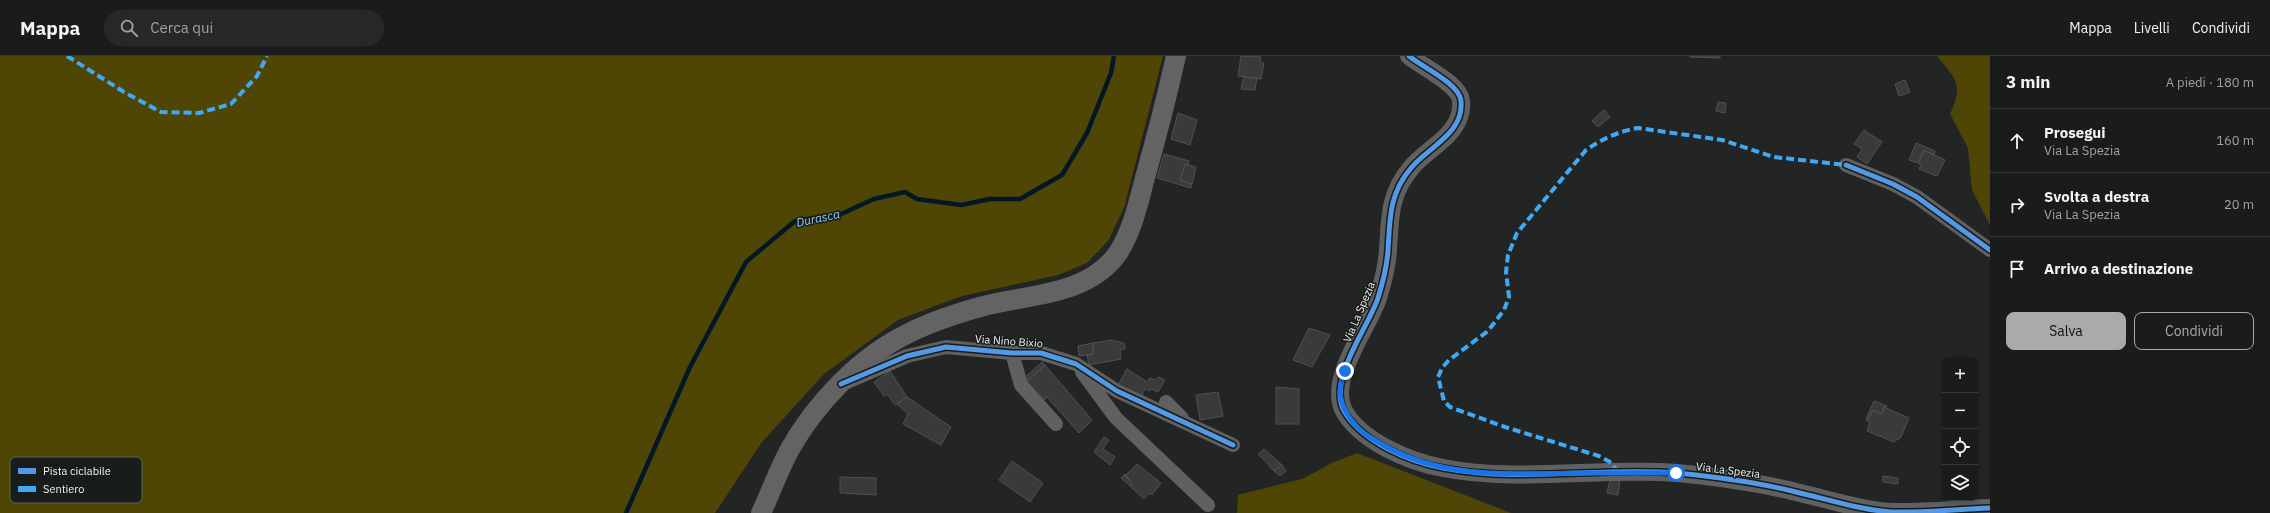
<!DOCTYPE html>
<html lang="it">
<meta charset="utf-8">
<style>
:root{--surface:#1a1c1b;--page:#272928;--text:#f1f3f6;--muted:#9fa1a3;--line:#383a3a;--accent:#a8aba9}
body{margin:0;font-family:"IBM Plex Sans",sans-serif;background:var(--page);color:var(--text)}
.controls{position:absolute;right:12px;bottom:12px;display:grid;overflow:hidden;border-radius:8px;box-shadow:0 2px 6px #0003}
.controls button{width:36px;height:36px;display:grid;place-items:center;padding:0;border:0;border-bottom:1px solid var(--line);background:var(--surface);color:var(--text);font:20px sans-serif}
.stop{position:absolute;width:12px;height:12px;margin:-9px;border:3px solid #1a73e8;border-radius:50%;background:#fff}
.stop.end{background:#1a73e8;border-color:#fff;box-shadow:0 1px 4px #0008}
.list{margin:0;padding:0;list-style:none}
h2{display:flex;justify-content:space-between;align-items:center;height:52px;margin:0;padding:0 16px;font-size:17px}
h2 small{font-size:13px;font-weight:400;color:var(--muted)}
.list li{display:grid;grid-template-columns:26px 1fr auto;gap:12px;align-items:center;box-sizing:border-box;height:64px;padding:0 16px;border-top:1px solid var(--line)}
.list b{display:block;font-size:15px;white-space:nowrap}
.list p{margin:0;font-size:13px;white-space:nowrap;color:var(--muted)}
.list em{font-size:13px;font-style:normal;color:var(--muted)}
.actions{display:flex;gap:8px;padding:12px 16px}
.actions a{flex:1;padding:9px 0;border:1px solid var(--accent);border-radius:8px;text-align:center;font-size:14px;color:var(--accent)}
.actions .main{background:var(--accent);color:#111}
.icon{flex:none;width:22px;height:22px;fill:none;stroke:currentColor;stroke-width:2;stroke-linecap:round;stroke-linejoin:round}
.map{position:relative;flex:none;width:1990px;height:457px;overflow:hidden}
header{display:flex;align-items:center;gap:24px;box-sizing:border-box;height:56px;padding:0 20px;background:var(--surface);border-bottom:1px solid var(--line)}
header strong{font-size:19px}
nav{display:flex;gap:22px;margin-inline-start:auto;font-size:14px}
.search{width:280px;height:36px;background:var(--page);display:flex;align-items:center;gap:10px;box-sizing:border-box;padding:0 14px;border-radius:22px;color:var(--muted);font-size:15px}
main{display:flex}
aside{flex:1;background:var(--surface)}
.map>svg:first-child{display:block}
</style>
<header>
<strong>Mappa</strong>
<div class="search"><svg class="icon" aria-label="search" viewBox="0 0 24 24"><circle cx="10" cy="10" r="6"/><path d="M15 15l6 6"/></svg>Cerca qui</div>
<nav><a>Mappa</a><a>Livelli</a><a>Condividi</a></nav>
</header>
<main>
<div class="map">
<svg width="1990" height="457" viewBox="0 0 1990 457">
<rect width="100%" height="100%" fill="#232524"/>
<path fill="#4f4605" d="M0,0H1163L1124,152L1108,185L1087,207L1058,219L962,240L898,264L824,318L762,386L715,457H0Z
M1937,0H1990V169L1972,134L1968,92L1950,58C1964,29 1956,23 1937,0Z
M1357,397L1511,457H1237L1238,439L1302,423L1332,407Z"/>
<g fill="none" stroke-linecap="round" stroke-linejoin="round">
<path stroke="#031724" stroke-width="4.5" d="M626,457L690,311L746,206L795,165L841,158L874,143L905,136L917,143L961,149L990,143H1020L1062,119L1087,77L1111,17L1114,0"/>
</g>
<path fill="#393b3b" stroke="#4f5151" d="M1241,0L1261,1L1260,6L1264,7L1261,23L1238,20Z
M1690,0H1720V2L1690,1Z
M1244,21L1257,22L1255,34L1241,33Z
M1905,24L1910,36L1899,40L1895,28Z
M1718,46L1726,47L1725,57L1716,55Z
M1604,54L1610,61L1598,71L1592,65Z
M1178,57L1197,64L1190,89L1171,83Z
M1864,74L1882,86L1867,108L1857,101L1862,93L1854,88Z
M1916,87L1935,95L1934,99L1924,94L1918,107L1909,104Z
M1924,94L1945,104L1937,120L1919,113L1921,109L1918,107Z
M1164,98L1189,105L1188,109L1185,108L1180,124L1192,128L1191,132L1157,122Z
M1185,108L1196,111L1192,128L1180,124Z
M1309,272L1330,279L1312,311L1293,304Z
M1111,284L1124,287L1125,293L1120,294L1121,303L1089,309L1087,299L1093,298V287Z
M1093,287V298L1079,300L1078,290Z
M1042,306L1045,309L1026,326L1023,323Z
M1045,309L1092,364L1079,377L1047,341L1043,345L1026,326Z
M1127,313L1147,326L1150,322L1156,324L1158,321L1165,324L1158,336L1151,333L1149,335L1145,332L1141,342L1117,331Z
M890,315L907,341L895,349L887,338L884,340L874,326Z
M1276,331L1299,333V368H1276Z
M1218,336L1223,360L1200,364L1196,339Z
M907,341L951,371L941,389L903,368L908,358L897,348Z
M1874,345L1887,350L1881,358L1873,354L1868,364L1866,363Z
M1884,351L1909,362L1901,381L1894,386L1867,375L1870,366L1867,365L1873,354L1881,358Z
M1104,381L1109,384L1103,393L1115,401L1110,409L1094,396Z
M1264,393L1282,409L1274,415L1258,398Z
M1012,405L1043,427L1030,446L999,424Z
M1137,408L1161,427L1152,439L1150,437L1144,443L1130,430L1132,427L1125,420Z
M1282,409L1286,415L1280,420L1274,415Z
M1125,418L1132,427L1130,430L1121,422Z
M1883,420L1898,422V428L1883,426Z
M840,421L876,422V439L840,437Z
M1610,424L1620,425L1618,439L1607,437Z"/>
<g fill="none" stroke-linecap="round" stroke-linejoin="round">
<path stroke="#606060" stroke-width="14" d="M1846,109L1893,128L1917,141L1990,194
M1012,297L1021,329L1056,368
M1082,316L1116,362L1208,449
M847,326L907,300L946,291L1012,297H1041L1076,308L1117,335L1233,389
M1166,346L1182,362"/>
<path stroke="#606060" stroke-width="18" d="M1409,0C1422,11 1460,28 1461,45C1464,78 1428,91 1411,112C1389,138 1390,162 1388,194C1387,210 1383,226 1378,242C1368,272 1329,321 1343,353C1359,385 1410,406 1443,412C1520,427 1600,411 1677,417C1717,421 1757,426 1796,436C1827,443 1860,454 1892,456C1924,457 1958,453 1990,452"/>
<path stroke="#636363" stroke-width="20" d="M761,457C771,436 779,413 790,393C816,347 860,301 907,278C930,266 955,258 980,251C1026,238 1087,241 1118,197C1133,174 1139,144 1146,118C1157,79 1167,40 1176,0"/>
<path stroke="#3fa9f5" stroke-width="4" stroke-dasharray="8 4" stroke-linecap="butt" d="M67,0L124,36L161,56L199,57L231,48L257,20L267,0
M1616,417V413L1610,406L1599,400L1505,371L1450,351L1444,345L1438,321L1442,312L1449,304L1488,275L1504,254L1509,241L1506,216L1508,199L1517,177L1586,94C1602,83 1619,75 1638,72L1722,84L1774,101L1846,109"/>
<g stroke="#181c1b" stroke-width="8">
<path id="cycleway" d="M1409,0C1422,11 1460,28 1461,45C1464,78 1428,91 1411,112C1389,138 1390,162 1388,194C1387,210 1383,226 1378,242C1368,272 1329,321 1343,353C1359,385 1410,406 1443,412C1520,427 1600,411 1677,417C1717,421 1757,426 1796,436C1827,443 1860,454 1892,456C1924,457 1958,453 1990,452
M1846,109L1893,128L1917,141L1990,194
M841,328L907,300L946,291L1012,297H1041L1076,308L1117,335L1233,389"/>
</g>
<use href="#cycleway" stroke="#5399e6" stroke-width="5"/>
</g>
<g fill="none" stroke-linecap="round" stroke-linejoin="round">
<path stroke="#1a73e8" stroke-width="5" d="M1345,315C1337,334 1339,348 1352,365C1360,377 1373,383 1385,390C1446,424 1515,418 1582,417C1613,417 1645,417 1676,417"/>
</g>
<g text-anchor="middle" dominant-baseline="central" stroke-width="3" stroke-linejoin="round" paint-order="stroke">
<g font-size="11" fill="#f0f3f1" stroke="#181c1b">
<text transform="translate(1359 256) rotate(-67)">Via La Spezia</text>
<text transform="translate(1009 285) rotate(4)">Via Nino Bixio</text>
<text transform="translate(1728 414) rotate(7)">Via La Spezia</text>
</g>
<g font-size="12" font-style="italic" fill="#91cdf3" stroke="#181c1b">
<text transform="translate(818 162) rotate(-12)">Durasca</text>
</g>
</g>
<rect x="10" y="401" width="132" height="46" rx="6" fill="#181c1b" stroke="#595c5b" stroke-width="1"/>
<rect x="18" y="412" width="18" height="6" fill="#5399e6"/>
<rect x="18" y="430" width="18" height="6" fill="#3fa9f5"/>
<g font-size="11" fill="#f0f3f1">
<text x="43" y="419">Pista ciclabile</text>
<text x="43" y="437">Sentiero</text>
</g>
</svg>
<div class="controls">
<button>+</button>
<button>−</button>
<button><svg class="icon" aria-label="locate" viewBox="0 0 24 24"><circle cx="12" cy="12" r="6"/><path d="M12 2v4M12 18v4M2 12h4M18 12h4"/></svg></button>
<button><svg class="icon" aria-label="layers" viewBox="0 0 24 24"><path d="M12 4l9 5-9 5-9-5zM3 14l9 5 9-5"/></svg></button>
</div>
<div class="stop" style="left:1676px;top:417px"></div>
<div class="stop end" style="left:1345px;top:315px"></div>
</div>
<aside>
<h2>3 min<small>A piedi · 180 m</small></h2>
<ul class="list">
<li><svg class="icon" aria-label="ahead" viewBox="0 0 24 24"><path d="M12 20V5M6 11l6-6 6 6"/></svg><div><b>Prosegui</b><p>Via La Spezia</p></div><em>160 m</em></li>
<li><svg class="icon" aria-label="right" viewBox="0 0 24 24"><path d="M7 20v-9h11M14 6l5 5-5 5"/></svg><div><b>Svolta a destra</b><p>Via La Spezia</p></div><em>20 m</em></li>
<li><svg class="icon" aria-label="arrive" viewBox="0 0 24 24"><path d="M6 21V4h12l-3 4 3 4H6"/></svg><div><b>Arrivo a destinazione</b></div></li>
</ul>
<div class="actions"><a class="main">Salva</a><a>Condividi</a></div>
</aside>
</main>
